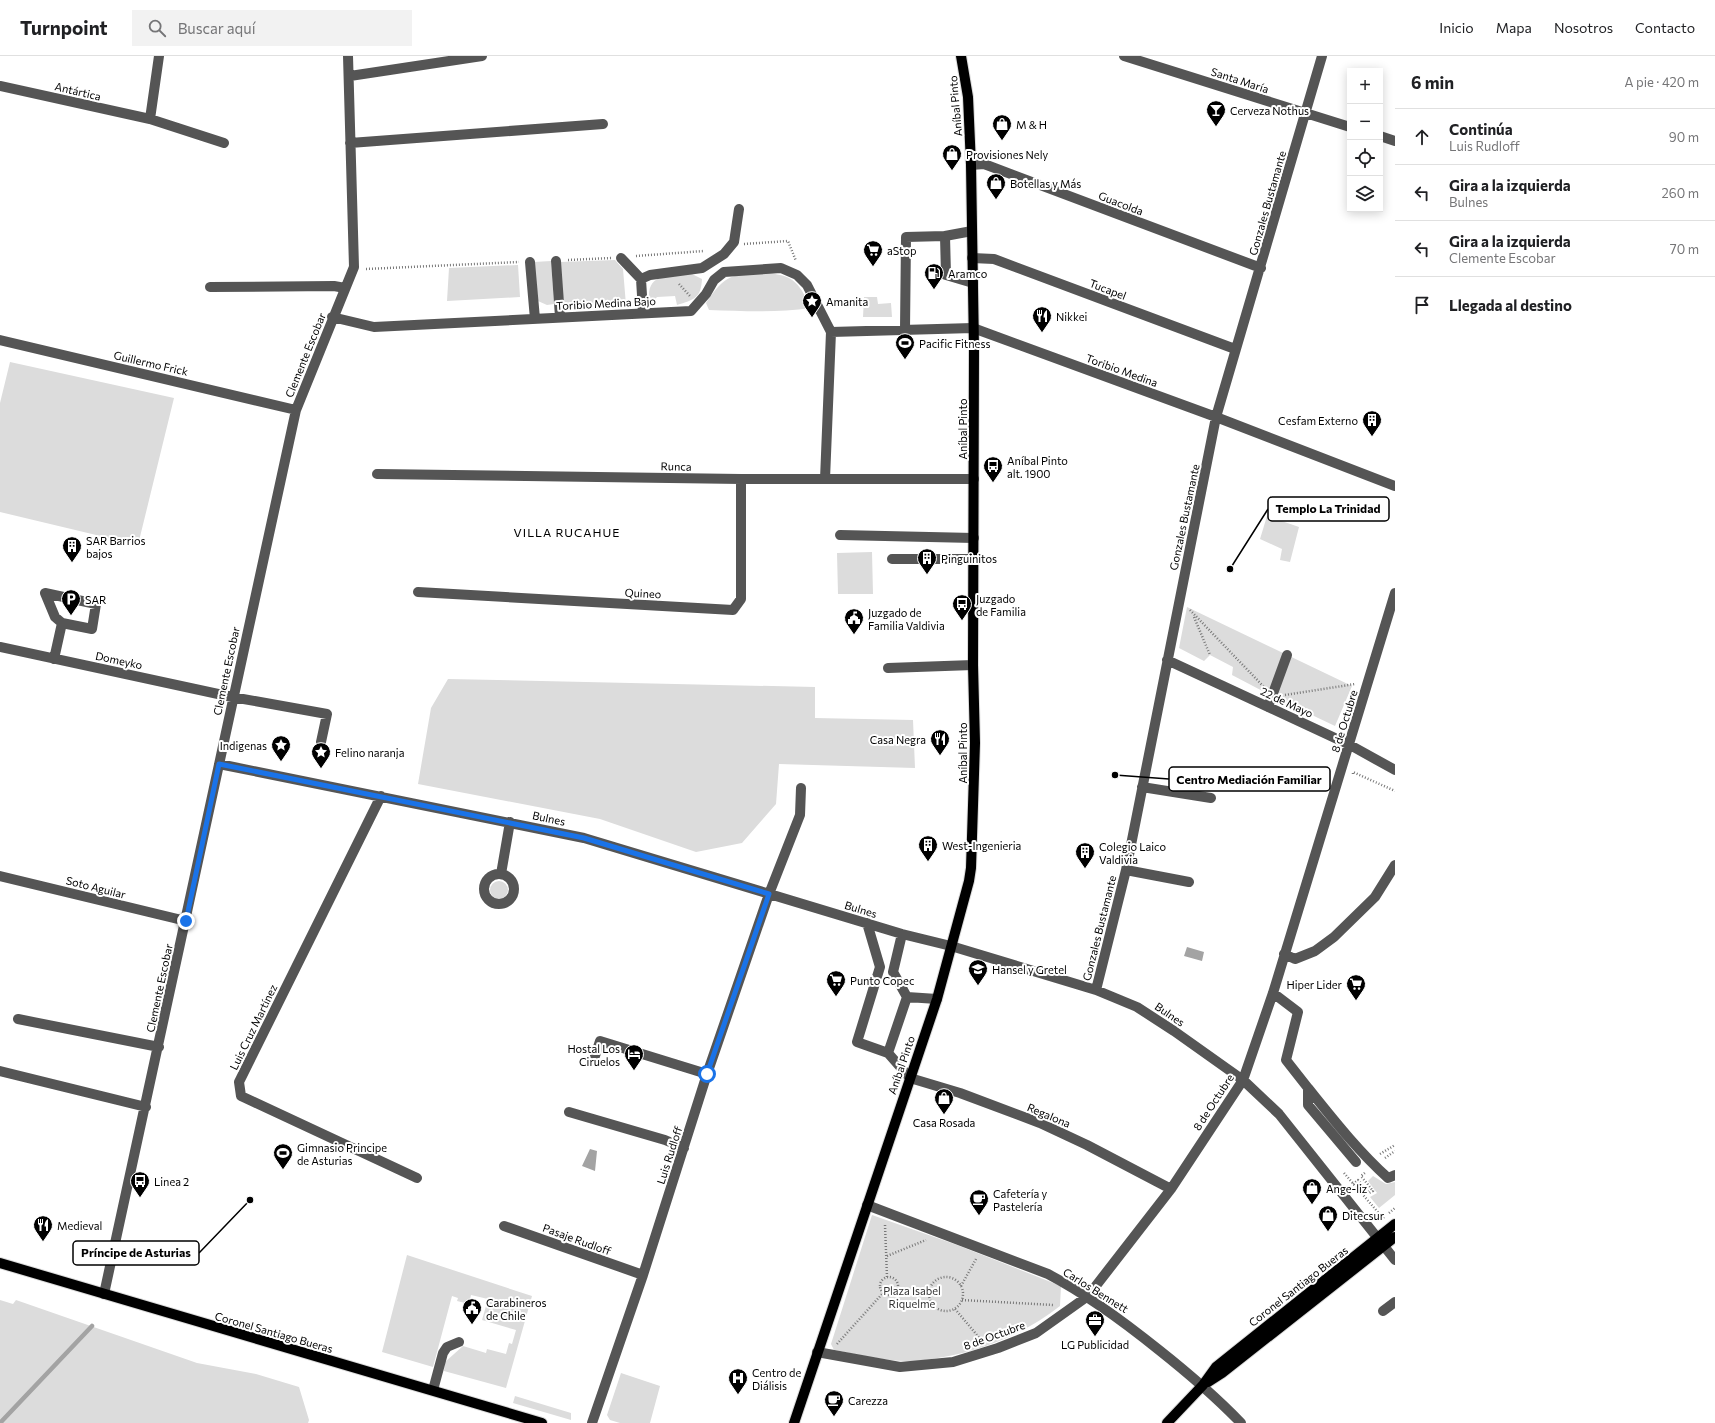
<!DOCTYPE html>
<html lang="es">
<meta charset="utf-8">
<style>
:root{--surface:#fff;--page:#f2f2f2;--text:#202124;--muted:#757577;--line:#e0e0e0}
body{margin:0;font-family:Commissioner,sans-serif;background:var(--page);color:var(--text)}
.controls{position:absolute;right:12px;top:12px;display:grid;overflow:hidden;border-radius:0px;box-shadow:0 2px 10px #0003}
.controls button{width:36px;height:36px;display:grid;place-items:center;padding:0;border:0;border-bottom:1px solid var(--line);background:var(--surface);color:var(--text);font:20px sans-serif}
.stop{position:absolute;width:12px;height:12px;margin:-9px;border:3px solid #1a73e8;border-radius:50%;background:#fff}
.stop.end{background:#1a73e8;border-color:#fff;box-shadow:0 1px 4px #0008}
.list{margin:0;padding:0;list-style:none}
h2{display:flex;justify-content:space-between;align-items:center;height:52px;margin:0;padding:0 16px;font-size:17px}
h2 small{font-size:13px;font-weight:400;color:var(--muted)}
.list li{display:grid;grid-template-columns:26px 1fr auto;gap:12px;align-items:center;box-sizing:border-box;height:56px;padding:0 16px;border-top:1px solid var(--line)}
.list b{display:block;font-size:15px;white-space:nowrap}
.list p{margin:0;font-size:13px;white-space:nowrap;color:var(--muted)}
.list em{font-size:13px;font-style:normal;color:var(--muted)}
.icon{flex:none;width:22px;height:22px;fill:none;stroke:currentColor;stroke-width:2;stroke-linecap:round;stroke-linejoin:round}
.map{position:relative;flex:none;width:1395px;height:1367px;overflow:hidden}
header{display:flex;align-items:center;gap:24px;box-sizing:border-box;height:56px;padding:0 20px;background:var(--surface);border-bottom:1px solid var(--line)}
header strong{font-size:19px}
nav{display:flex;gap:22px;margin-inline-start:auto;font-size:14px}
.search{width:280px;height:36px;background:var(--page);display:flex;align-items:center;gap:10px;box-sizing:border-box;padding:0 14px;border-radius:0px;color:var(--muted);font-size:15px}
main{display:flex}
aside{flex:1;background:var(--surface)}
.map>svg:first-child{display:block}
</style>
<header>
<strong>Turnpoint</strong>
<div class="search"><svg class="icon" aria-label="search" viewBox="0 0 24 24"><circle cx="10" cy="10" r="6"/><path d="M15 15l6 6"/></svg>Buscar aquí</div>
<nav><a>Inicio</a><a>Mapa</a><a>Nosotros</a><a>Contacto</a></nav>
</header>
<main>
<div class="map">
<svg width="1395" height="1367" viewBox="0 0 1395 1367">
<rect width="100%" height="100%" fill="#fff"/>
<path fill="#dcdcdc" d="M615,204L623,213L626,249L564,251L560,206Z
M551,205L554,248L547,249L538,245L534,206Z
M518,209L520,241L447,245L449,212Z
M690,217L702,223C701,242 694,244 677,249L675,240L657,241L650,249C644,217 666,221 690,217Z
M768,217C796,220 799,228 811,252C776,257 743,255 709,254L706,247C727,216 732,219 768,217Z
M864,241H877L878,248L891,247L892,261H863Z
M10,306L174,342L138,489L0,456V347Z
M1267,460L1299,471L1290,506L1280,504L1282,493L1260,483Z
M872,496L873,538H838L837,497Z
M1187,551L1352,630L1335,670L1272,640L1232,619L1233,611L1210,599L1204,605L1179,592Z
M448,623L815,631V662L913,664L915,712L779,708L776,748L742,787L696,796L600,763L418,728L431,652Z
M490 834a9 9 0 1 1 18 0a9 9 0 1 1-18 0Z
M1373,1120L1386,1128L1395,1126V1139L1379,1152L1370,1141L1377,1137L1368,1125Z
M872,1159L957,1189L1061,1230L1060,1250C1023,1279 978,1297 931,1303C923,1304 915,1306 907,1305C883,1305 857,1298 834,1294L831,1288Z
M407,1199L532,1240L506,1332L444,1315L445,1306L463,1290L486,1297L487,1293L506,1298L509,1287L512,1288L516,1274L482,1264L488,1243L471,1239L469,1248L457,1245L458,1242L452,1240L433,1311L382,1296Z
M0,1244L13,1248L16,1244L197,1307L256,1318L299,1331L309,1364L308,1367H0Z
M621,1317L660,1330L650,1367H620L610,1364L607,1359Z
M515,1340L571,1357V1364L513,1347Z"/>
<path fill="#a3a3a3" d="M1187,891L1204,896L1202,905L1184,900Z
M590,1093L597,1095L595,1115L582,1110Z"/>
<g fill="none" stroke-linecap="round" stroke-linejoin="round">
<path stroke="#a3a3a3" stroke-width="4.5" d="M0,1367L92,1270"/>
<g stroke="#dbdbdb" stroke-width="12">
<path id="major" d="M0,1207L542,1367
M1208,1326L1222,1317L1395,1181
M794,1367L937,943L969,825L971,812L975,687L973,609L974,292L971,109L968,41L961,0
M1167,1367L1203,1329L1216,1311L1395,1168"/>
</g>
<path stroke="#777" stroke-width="2.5" stroke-dasharray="1 2" stroke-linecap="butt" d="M744,188L788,185L796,205
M636,200L704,195
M568,204L611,202
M366,213L519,206
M679,228L690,240
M1190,554L1264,631
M1194,561L1210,599
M1285,639L1355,628
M1353,718V716L1395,735
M1380,1098L1395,1089
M1385,1102L1395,1095
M1344,1117L1383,1162L1384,1161
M1353,1128L1358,1124L1369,1137L1373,1135L1361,1120L1366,1116
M1389,1157L1395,1152
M885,1169L887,1221
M887,1200L926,1184
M880 1230a9 9 0 1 1 18 0a9 9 0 1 1-18 0Z
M929 1238a17 17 0 1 1 34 0a17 17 0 1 1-34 0Z
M961,1230L976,1203
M962,1244L1053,1249
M955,1253L982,1285
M837,1288L883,1237"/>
<path stroke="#555" stroke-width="10" d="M1124,0L1350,71
M350,20L482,0
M0,30L150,63L224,87
M150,63L159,0
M1380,80L1395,85
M350,87L603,68
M971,109L984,108L1261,212
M972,175L945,180L946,219L973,227
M621,202L641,223
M972,202L994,203L1235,293
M556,205L560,261
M530,206L535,263
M210,231L334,230L345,232
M643,256L641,223L650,219L702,212L724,198L734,186L739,153
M332,261L374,271L691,255L706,238L714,224L724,216L781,212L797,219L807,229L831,276L825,423
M905,274L906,181L945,180
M831,276L973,272L1216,361L1395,430
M0,284L296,354
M377,418L741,423H974
M840,479L974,482
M892,503H973
M418,536L733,554L741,543V423
M0,591L232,641L327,658L321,686
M54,603L62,567L55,561L45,537L96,548L92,573L62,567
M1167,604L1350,689L1395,714
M888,612L973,609
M1268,651L1287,599
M219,708L584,782L902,878L951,890L1096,934L1137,951L1174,975L1243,1024L1279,1058L1395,1204
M1142,731L1211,742
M381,740L239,1026L241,1040L417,1122
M1126,814L1189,826
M501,818L510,766
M484 833a15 15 0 1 1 30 0a15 15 0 1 1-30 0Z
M0,820L186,865
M867,867L880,911L857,986L888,997
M902,878L893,916L907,941
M1284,898L1295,903L1315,895L1334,881L1375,841L1395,809
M1096,934L1126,814L1216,361L1322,0
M1273,937L1298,956L1286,1004L1308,1032V1049L1356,1106
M937,943L907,941L888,997L910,1022L960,1037L1040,1067L1087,1089L1171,1133
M18,963L159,991
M595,1000L600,985L707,1018
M0,1015L146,1051
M1308,1032C1333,1063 1358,1095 1388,1122L1395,1119
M569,1056L665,1084L684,1092
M867,1149L1048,1218C1088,1239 1123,1265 1159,1294C1188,1317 1215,1340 1241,1367
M504,1170L643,1219
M104,1238L296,354L354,211L348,0
M1383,1255L1395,1246
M817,1296L900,1311L953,1306L998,1292L1036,1277L1088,1240L1171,1133L1243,1024L1273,937L1395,537
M433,1334L443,1297L447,1291L459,1286
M592,1367L643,1219L707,1018L769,838L800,759L801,732"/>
<use href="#major" stroke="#000" stroke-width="10"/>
</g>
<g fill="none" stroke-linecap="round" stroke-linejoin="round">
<path stroke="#1a73e8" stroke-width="5" d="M186,865L219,708L584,782L769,838L707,1018"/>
</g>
<defs>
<g id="bar-pin" transform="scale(1)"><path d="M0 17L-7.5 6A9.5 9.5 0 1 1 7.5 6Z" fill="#000" stroke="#fff"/><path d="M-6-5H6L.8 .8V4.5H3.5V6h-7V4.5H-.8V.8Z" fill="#fff"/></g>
<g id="shop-pin" transform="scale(1)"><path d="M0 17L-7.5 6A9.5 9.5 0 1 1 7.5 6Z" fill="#000" stroke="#fff"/><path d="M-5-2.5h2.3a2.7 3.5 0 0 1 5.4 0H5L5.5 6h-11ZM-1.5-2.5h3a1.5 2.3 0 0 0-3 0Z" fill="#fff"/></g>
<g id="supermarket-pin" transform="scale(1)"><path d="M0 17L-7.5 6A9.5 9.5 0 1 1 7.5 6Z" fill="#000" stroke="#fff"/><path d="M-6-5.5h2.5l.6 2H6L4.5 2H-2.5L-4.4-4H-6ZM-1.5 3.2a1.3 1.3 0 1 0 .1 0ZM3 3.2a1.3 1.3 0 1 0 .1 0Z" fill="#fff"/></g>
<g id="fuel-pin" transform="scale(1)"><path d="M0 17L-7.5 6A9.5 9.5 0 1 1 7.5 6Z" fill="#000" stroke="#fff"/><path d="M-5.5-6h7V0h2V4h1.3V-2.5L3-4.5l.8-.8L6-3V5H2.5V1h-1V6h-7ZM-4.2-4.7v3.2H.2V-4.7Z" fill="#fff"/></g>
<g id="sight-pin" transform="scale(1)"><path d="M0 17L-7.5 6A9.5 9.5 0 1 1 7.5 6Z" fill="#000" stroke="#fff"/><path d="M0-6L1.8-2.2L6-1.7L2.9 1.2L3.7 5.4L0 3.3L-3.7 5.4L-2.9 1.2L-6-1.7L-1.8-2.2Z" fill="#fff"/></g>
<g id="restaurant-pin" transform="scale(1)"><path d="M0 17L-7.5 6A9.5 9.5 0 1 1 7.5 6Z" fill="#000" stroke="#fff"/><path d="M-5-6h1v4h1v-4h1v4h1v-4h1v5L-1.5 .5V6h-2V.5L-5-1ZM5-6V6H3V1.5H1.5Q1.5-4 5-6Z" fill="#fff"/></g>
<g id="stadium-pin" transform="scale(1)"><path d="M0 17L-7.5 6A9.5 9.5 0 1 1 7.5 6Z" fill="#000" stroke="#fff"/><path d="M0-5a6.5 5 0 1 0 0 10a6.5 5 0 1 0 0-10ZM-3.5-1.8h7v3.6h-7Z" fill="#fff"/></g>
<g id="building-pin" transform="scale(1)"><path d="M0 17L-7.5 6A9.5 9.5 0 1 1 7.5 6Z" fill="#000" stroke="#fff"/><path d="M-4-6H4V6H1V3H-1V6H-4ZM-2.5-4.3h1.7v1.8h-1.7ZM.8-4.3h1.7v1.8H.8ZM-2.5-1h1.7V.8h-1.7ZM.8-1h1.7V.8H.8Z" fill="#fff"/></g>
<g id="bus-pin" transform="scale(1)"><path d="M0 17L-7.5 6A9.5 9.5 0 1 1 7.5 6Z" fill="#000" stroke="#fff"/><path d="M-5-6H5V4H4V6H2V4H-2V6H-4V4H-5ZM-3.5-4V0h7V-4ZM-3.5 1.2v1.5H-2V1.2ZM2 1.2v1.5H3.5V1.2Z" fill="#fff"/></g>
<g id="parking-pin" transform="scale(1)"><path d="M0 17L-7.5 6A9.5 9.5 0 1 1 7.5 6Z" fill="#000" stroke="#fff"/><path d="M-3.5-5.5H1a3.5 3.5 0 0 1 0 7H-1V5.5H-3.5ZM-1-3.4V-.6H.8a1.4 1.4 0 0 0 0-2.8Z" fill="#fff"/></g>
<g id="civic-pin" transform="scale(1)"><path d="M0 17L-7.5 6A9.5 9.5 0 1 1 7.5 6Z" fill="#000" stroke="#fff"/><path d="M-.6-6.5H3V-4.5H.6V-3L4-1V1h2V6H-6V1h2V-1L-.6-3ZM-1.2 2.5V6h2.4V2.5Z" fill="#fff"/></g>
<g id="school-pin" transform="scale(1)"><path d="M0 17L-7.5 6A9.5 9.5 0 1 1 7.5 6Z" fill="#000" stroke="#fff"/><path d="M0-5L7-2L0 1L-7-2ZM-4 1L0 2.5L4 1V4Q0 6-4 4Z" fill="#fff"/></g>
<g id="hotel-pin" transform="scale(1)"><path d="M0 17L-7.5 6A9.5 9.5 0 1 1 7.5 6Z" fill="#000" stroke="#fff"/><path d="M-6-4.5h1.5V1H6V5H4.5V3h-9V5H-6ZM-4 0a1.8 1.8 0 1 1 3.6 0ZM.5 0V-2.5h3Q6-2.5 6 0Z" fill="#fff"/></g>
<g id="cafe-pin" transform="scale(1)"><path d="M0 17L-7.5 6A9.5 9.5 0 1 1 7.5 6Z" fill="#000" stroke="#fff"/><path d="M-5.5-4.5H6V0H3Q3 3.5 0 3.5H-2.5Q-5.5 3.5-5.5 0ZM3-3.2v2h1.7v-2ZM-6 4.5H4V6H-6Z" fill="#fff"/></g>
<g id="office-pin" transform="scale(1)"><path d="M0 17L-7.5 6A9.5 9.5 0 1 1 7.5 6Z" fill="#000" stroke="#fff"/><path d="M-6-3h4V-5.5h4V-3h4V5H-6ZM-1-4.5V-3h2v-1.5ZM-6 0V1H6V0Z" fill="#fff"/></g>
<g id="hospital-pin" transform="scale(1)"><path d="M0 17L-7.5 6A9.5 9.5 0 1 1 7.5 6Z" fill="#000" stroke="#fff"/><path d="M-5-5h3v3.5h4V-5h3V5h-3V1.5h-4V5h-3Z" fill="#fff"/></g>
</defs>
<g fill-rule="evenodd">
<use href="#bar-pin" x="1216" y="54"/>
<use href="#shop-pin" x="1002" y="68"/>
<use href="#shop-pin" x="952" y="98"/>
<use href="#shop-pin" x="996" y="127"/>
<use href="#supermarket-pin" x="873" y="194"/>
<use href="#fuel-pin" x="934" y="217"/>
<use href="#sight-pin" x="812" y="245"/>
<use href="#restaurant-pin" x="1042" y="260"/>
<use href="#stadium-pin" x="905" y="287"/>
<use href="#building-pin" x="1372" y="364"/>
<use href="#bus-pin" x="993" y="410"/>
<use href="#building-pin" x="72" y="490"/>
<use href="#building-pin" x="927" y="502"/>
<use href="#parking-pin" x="71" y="543"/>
<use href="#bus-pin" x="962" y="548"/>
<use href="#civic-pin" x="854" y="562"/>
<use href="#restaurant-pin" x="940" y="683"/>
<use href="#sight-pin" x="281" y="689"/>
<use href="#sight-pin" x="321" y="696"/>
<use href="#building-pin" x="928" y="789"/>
<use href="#building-pin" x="1085" y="796"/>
<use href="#school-pin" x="978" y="913"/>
<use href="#supermarket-pin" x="836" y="924"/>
<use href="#supermarket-pin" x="1356" y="928"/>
<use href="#hotel-pin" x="634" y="998"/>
<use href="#shop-pin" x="944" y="1042"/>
<use href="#stadium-pin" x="283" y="1097"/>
<use href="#bus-pin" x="140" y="1125"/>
<use href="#shop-pin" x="1312" y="1132"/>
<use href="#cafe-pin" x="979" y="1143"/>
<use href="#shop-pin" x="1328" y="1159"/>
<use href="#restaurant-pin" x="43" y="1169"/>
<use href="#civic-pin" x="472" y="1252"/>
<use href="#office-pin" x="1095" y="1264"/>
<use href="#hospital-pin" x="738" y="1322"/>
<use href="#cafe-pin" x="834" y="1344"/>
</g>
<g text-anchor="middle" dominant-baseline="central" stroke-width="4" stroke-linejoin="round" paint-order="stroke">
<g font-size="11" fill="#000" stroke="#fff">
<text transform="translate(1240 24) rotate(18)">Santa María</text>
<text transform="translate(78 35) rotate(13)">Antártica</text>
<text transform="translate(955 50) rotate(-95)">Aníbal Pinto</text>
<text transform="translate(1121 147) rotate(21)">Guacolda</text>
<text transform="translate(1267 147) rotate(-74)">Gonzales Bustamante</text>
<text transform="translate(1108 233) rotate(21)">Tucapel</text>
<text transform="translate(606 247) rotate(-3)">Toribio Medina Bajo</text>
<text transform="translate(305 299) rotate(-68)">Clemente Escobar</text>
<text transform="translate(151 307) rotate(13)">Guillermo Frick</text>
<text transform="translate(1122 314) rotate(20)">Toribio Medina</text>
<text transform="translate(962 373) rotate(-90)">Aníbal Pinto</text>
<text transform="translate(676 410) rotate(1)">Runca</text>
<text transform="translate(1184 461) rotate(-78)">Gonzales Bustamante</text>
<text transform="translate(643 537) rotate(3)">Quineo</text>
<text transform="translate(119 604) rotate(12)">Domeyko</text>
<text transform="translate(226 615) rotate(-78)">Clemente Escobar</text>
<text transform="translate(1287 646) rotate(25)">22 de Mayo</text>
<text transform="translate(1344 665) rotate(-73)">8 de Octubre</text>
<text transform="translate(962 697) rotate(-90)">Aníbal Pinto</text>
<text transform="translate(549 762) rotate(12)">Bulnes</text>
<text transform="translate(96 831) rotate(14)">Soto Aguilar</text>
<text transform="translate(861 853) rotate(17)">Bulnes</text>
<text transform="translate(1099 872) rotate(-76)">Gonzales Bustamante</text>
<text transform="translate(159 932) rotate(-78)">Clemente Escobar</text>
<text transform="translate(1170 958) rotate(34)">Bulnes</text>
<text transform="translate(253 971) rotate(-64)">Luis Cruz Martínez</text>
<text transform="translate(901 1009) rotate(-71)">Aníbal Pinto</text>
<text transform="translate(1213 1046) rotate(-57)">8 de Octubre</text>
<text transform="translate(1049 1059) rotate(23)">Regalona</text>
<text transform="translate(669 1099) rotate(-72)">Luis Rudloff</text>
<text transform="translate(577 1183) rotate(20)">Pasaje Rudloff</text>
<text transform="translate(1298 1230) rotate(-38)">Coronel Santiago Bueras</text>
<text transform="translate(1096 1234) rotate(32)">Carlos Bennett</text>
<text transform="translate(274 1276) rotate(16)">Coronel Santiago Bueras</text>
<text transform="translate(994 1279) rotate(-20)">8 de Octubre</text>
</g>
<g font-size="11" fill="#000" stroke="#fff" text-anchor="start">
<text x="1230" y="54">Cerveza Nothus</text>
<text x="1016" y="68">M &amp; H</text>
<text x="966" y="98">Provisiones Nely</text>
<text x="1010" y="127">Botellas y Más</text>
<text x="887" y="194">aStop</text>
<text x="948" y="217">Aramco</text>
<text x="826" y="245">Amanita</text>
<text x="1056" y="260">Nikkei</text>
<text x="919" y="287">Pacific Fitness</text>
<text x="1358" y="364" text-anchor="end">Cesfam Externo</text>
<text x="1007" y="404">Aníbal Pinto<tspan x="1007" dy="13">alt. 1900</tspan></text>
<text x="86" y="484">SAR Barrios<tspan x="86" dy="13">bajos</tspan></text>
<text x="941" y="502">Pinguinitos</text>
<text x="976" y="542">Juzgado<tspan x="976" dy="13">de Familia</tspan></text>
<text x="85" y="543">SAR</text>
<text x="868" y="556">Juzgado de<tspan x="868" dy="13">Familia Valdivia</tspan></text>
<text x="926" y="683" text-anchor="end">Casa Negra</text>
<text x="267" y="689" text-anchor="end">Indigenas</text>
<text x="335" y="696">Felino naranja</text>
<text x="942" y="789">West-Ingenieria</text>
<text x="1099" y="790">Colegio Laico<tspan x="1099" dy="13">Valdivia</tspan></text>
<text x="992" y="913">Hansel y Gretel</text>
<text x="850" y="924">Punto Copec</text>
<text x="1342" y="928" text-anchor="end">Hiper Lider</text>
<text x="620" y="992" text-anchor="end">Hostal Los<tspan x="620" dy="13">Ciruelos</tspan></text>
<text x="944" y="1066" text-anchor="middle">Casa Rosada</text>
<text x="297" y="1091">Gimnasio Principe<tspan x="297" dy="13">de Asturias</tspan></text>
<text x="154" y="1125">Linea 2</text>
<text x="1326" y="1132">Ange-liz</text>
<text x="993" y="1137">Cafetería y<tspan x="993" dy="13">Pastelería</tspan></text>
<text x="1342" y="1159">Ditecsur</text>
<text x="57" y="1169">Medieval</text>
<text x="486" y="1246">Carabineros<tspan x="486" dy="13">de Chile</tspan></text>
<text x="1095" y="1288" text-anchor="middle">LG Publicidad</text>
<text x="752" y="1316">Centro de<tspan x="752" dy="13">Diálisis</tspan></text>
<text x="848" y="1344">Carezza</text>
</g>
<g font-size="11" fill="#333" stroke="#fff">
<text x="912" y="1234">Plaza Isabel<tspan x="912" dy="13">Riquelme</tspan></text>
</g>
<g font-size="12" letter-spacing="1" fill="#000" stroke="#fff">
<text x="567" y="476">VILLA RUCAHUE</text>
</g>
</g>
<path fill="none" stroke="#000" stroke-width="1.5" d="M1230 513L1268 453M1115 719L1169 723M250 1144L199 1197"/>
<g fill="#000" stroke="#fff" stroke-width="1.5">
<circle cx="1230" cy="513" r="4"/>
<circle cx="1115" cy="719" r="4"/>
<circle cx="250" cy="1144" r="4"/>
</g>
<g fill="#fff" stroke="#000" stroke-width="1.5">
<rect x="1268" y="441" width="121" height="24" rx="4"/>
<rect x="1169" y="711" width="161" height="24" rx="4"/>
<rect x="73" y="1185" width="126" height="24" rx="4"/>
</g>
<g font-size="12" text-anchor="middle" font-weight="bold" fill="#000">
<text x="1328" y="457">Templo La Trinidad</text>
<text x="1249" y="728">Centro Mediación Familiar</text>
<text x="136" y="1201">Príncipe de Asturias</text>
</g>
</svg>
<div class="controls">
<button>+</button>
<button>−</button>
<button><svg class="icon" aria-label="locate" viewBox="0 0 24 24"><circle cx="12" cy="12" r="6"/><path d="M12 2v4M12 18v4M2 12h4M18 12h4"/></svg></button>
<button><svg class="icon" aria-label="layers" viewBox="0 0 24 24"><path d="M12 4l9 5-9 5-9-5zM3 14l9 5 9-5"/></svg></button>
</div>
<div class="stop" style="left:707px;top:1018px"></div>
<div class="stop end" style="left:186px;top:865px"></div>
</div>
<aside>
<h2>6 min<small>A pie · 420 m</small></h2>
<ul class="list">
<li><svg class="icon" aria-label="ahead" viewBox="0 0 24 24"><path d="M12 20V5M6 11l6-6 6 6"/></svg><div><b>Continúa</b><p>Luis Rudloff</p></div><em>90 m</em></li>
<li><svg class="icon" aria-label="left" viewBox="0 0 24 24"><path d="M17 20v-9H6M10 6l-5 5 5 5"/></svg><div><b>Gira a la izquierda</b><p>Bulnes</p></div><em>260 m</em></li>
<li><svg class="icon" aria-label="left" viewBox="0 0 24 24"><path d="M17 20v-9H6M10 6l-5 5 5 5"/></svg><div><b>Gira a la izquierda</b><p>Clemente Escobar</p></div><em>70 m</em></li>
<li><svg class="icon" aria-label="arrive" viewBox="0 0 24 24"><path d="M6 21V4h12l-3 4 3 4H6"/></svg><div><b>Llegada al destino</b></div></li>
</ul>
</aside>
</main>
